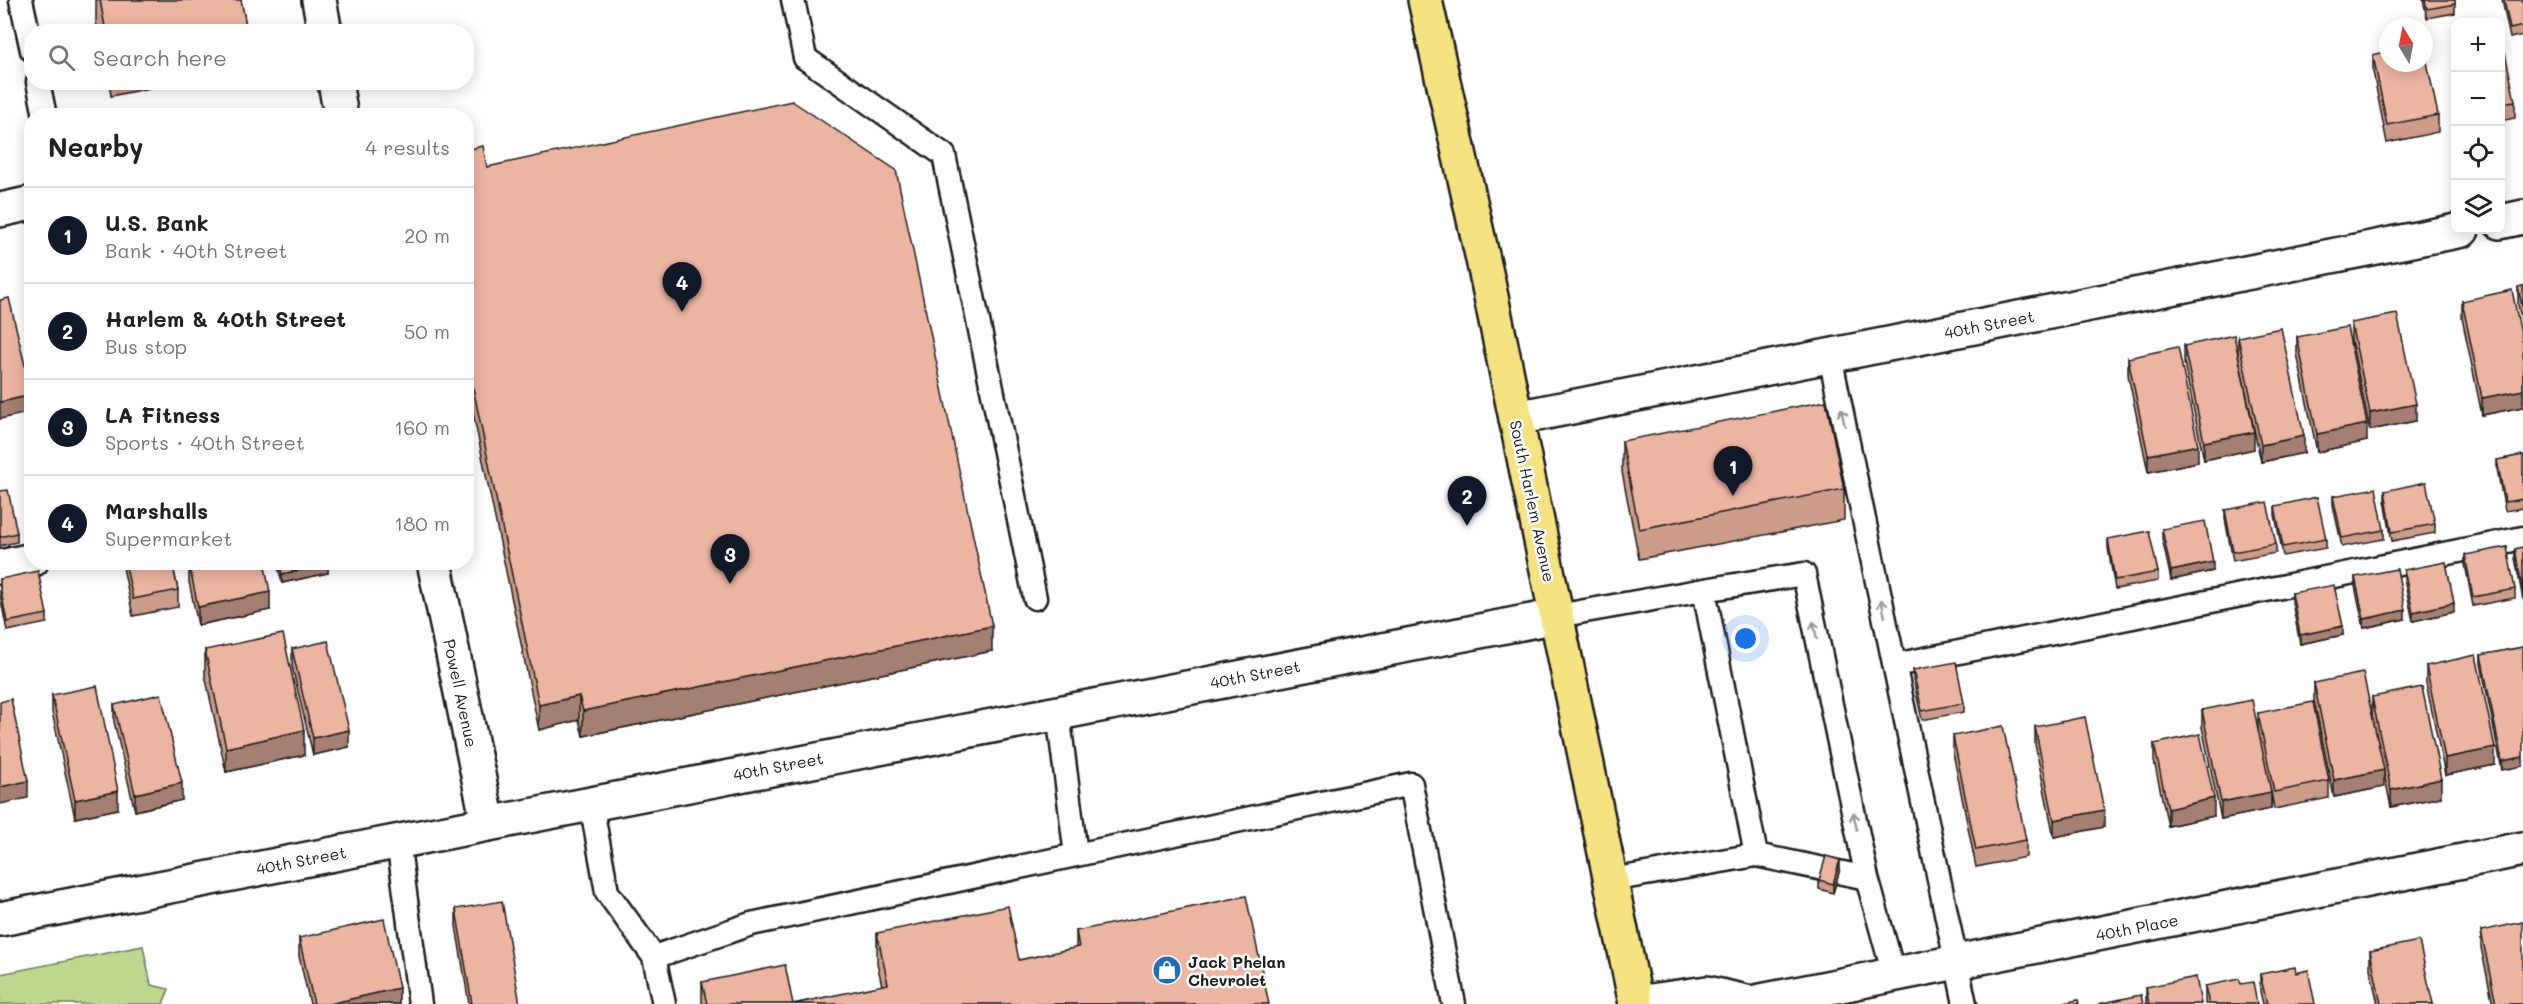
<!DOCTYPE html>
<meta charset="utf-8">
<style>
:root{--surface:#fff;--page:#f6f6f6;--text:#202124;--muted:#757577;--line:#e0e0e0;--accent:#111827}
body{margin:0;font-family:Mali,sans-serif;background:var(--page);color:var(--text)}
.controls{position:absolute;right:18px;top:18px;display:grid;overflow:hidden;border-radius:12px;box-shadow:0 3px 15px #0003}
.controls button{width:54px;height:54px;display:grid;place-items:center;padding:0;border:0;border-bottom:2px solid var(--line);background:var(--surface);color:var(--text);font:30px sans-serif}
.compass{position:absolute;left:2379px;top:18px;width:54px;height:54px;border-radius:50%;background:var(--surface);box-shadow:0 3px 15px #0003;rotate:350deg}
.you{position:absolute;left:1746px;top:639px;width:21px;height:21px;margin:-15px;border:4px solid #fff;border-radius:50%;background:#1a73e8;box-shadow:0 0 0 9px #1a73e833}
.badge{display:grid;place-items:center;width:39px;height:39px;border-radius:50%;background:var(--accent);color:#fff;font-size:20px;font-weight:700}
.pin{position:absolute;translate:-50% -50px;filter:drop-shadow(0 2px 3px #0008)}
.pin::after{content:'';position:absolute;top:32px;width:21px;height:18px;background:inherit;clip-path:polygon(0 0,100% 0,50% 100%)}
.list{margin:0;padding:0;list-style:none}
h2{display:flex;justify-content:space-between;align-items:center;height:78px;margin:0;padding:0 24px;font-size:26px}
h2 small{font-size:20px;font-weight:400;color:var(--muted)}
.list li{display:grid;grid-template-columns:39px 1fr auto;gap:18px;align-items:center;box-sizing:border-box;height:96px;padding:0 24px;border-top:2px solid var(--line)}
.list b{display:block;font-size:22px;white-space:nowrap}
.list p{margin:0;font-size:20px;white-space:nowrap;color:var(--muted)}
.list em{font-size:20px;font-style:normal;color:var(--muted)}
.icon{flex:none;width:33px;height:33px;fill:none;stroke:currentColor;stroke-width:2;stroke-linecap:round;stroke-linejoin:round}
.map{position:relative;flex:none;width:2523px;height:1004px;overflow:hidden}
.search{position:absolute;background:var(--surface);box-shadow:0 3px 15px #0003;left:24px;top:24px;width:450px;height:66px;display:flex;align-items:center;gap:15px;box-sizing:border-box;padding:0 21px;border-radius:24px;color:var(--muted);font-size:22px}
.panel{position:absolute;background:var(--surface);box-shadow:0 3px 15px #0003;left:24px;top:108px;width:450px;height:462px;border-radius:24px}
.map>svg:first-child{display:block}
</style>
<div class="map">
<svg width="2523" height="1004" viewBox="0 0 2523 1004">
<rect width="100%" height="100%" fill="#fff"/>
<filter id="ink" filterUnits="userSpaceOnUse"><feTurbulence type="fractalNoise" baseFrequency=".0167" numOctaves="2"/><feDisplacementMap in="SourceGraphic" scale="12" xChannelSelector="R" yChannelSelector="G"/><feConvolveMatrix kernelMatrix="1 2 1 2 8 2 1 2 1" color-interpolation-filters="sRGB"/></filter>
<g filter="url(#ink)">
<path fill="#bdd78e" stroke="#6c7a55" stroke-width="1.5" d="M143,946L151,985L169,989L163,1004H0V974Z"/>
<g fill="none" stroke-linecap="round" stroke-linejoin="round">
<g stroke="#1c1c1c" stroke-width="27">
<path id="service" d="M21,0L32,50
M793,0L805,58L944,155L1035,598
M38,82L45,116
M1830,356L1965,1004
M1704,590L1804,574L1867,878
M1557,616L1704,590L1756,855
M1895,665L2523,538
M1058,713L1076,855
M591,803L607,892L654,957L664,1004
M398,841L420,1004
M1611,880L1756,855L1867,878L1894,975
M654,957L751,924L1411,784L1454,1004"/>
</g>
<g stroke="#1c1c1c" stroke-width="38">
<path id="minor" d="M319,0L325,32
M335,82L341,116
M0,210L32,203
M2500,222L2523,217
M1516,418L2462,230
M434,562L488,823
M0,567L32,560
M0,919L1557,616
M1636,1003L1707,993L1751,1003L2523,849"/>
</g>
<g stroke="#1c1c1c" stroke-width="38">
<path id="primary" d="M1425,0L1488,282L1636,1004"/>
</g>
<use href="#service" stroke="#fff" stroke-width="22"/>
<use href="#minor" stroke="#fff" stroke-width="33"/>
<use href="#primary" stroke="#f5e381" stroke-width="33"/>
</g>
<path fill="#cb9c8a" stroke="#1c1c1c" stroke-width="1.5" d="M96,0H241L247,32H98L96,22Z
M2423,0H2455V13L2427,18Z
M2502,0H2523V35L2510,38Z
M2500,54L2515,101V118L2500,121Z
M2373,55L2438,115V132L2387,143L2373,72Z
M2455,62H2456V84L2455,80Z
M109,82H178L111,96Z
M466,150L487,167L992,651L583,736L579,720L539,730L466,379Z
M2523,286V327L2518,305V287Z
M2462,301L2523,344V407L2482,415L2462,318Z
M2351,323L2416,421L2370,430L2351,340Z
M2238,337L2304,453L2261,462L2238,354Z
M2297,337L2367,441L2317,452L2297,354Z
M2184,346L2254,449L2204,460L2184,363Z
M2128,358L2198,462L2148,472L2128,375Z
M1622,441L1844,489V520L1639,559L1622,472Z
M2523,455V508L2505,511L2497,469V460Z
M0,491L17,533V542L0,546Z
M2385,491L2435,524V533L2392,541L2385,500Z
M2333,496L2384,530V539L2342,547L2333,505Z
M2275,506L2326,539V548L2283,556L2275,515Z
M2225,510L2276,544V553L2233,561L2225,519Z
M2162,529L2213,571L2171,580L2162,538Z
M2108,539L2158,572V581L2115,589L2108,548Z
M2523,547V600L2515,558V549Z
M2465,555L2515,589V598L2473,606L2465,564Z
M122,562H172L178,590V607L133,616Z
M277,562H328V573L282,583Z
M189,564L270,610L198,625L189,582Z
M2404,570L2454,612L2413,621L2404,579Z
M2355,577L2405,619L2364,628L2355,586Z
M0,579L47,614V623L7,631L0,595Z
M2292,593L2343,635L2300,644L2292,602Z
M2523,647L2502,770L2481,664V655Z
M292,649L349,747L313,755L292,666Z
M205,650L304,755L226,772L205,675Z
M2426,666L2495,765L2445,775L2426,683Z
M1913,670L1964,703V712L1922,720L1913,679Z
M2314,683L2384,787L2334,797L2314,700Z
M52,695L118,809L75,818L52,712Z
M2372,697L2441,797L2391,807L2372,715Z
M114,705L182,800L135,811L114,722Z
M2202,710L2258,729V713L2329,781V798L2274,809L2271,792V809L2221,819L2202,727Z
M2035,727L2104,827L2054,837L2035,744Z
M1953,736L2026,840V857L1976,867L1953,753Z
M2154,744L2214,816L2168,826L2154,761Z
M1840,869L1833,893L1819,889V880Z
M456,909L520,1004H469L456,926Z
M1076,931L1269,1004H702V982L793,1004L882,986L877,963V933L1019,960L1076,948Z
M2481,931L2523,1004H2493L2481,948Z
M299,938L399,1004H310L299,956Z
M2370,951L2433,1004H2378L2370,969Z
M2296,973L2315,1004H2263L2260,992V974Z
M2241,984L2257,1004H2205V986Z
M2146,987L2201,1004H2146Z"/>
<path fill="#a57f71" stroke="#1c1c1c" stroke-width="1.5" d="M2523,390V407L2482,415V398Z
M32,395V412L0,419V402Z
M2416,404V421L2370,430V413Z
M2367,424V441L2317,452V434Z
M2254,432V449L2204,460V442Z
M2304,436V453L2261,462V445Z
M2198,445V462L2148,472V455Z
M2213,562V571L2171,580V571Z
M328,564V573L282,583V574Z
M270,592V610L198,625V607Z
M2454,603V612L2413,621V612Z
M2405,610V619L2364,628V619Z
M992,626V651L583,736V711Z
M2343,626V635L2300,644V635Z
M579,696V720L539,730V705Z
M304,730V755L226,772V748Z
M349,730V747L313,755V738Z
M2495,748V765L2445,775V758Z
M2523,757V766L2502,770V761Z
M2384,770V787L2334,797V780Z
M2441,779V797L2391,807V790Z
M28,781V798L0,804V787Z
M182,783V800L135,811V794Z
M118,791V809L75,818V800Z
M2271,792V809L2221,819V802Z
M2214,798V816L2168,826V809Z
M2104,810V827L2054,837V820Z
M1840,860V869L1833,893V884Z
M399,988V1004H329Z"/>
<path fill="#ecb5a1" stroke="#1c1c1c" stroke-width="1.5" d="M100,0H241L247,30L241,32H106Z
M2425,0H2455V4L2427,9Z
M2504,0H2523V26L2510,29Z
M2424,48L2438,115L2387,125L2373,55L2388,51V63H2424Z
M2505,53L2515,101L2500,103V54Z
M792,101L896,170L992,626L583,711L579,696L539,705L466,354V150L483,146L487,167Z
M2523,286V310L2518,287Z
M2512,290L2523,344V390L2482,398L2462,301Z
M9,298L32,395L0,402V300Z
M2397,314L2416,404L2370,413L2351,323Z
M2347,327L2367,424L2317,434L2297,337Z
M2281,328L2304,436L2261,445L2238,337Z
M2234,335L2254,432L2204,442L2184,346Z
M2178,347L2198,445L2148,455L2128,358Z
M1826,401L1844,489L1639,529L1622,441Z
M2523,455V499L2505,502L2497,460Z
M2426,482L2435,524L2392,532L2385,491Z
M2376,488L2384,530L2342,538L2333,496Z
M8,490L17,533L0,537V491Z
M2317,497L2326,539L2283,547L2275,506Z
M2267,502L2276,544L2233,552L2225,510Z
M2205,521L2213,562L2171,571L2162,529Z
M2149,531L2158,572L2115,580L2108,539Z
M2507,547L2515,589L2473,597L2465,555Z
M2523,547V591L2515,549Z
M125,562H172L178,590L133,599Z
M198,562H264L270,592L198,607L189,564Z
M279,562H328V564L282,574Z
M2446,562L2454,603L2413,612L2404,570Z
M2397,569L2405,610L2364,619L2355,577Z
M38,571L47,614L7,622L0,586V579Z
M2334,585L2343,626L2300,635L2292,593Z
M283,634L304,730L226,748L205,650Z
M328,641L349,730L313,738L292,649Z
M2523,647V757L2502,761L2481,655Z
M2476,655L2495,748L2445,758L2426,666Z
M1956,662L1964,703L1922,711L1913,670Z
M2363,673L2384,770L2334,780L2314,683Z
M97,686L118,791L75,800L52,695Z
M2422,687L2441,779L2391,790L2372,697Z
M161,694L182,783L135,794L114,705Z
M11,699L28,781L0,787V702Z
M2252,700L2271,792L2221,802L2202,710Z
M2313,702L2329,781L2274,792L2258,713Z
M2085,717L2104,810L2054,820L2035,727Z
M2003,726L2026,840L1976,850L1953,736Z
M2200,734L2214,798L2168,809L2154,744Z
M1826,856L1840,860L1833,884L1819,880Z
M1246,896L1269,1004H707L702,982L785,965L793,1004L888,984L877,933L1008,906L1019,960L1079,947L1076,931Z
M502,901L520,1004H472L456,909Z
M384,919L399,988L329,1004H314L299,938Z
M2523,922V1004H2496L2481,931Z
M2419,941L2433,1004H2381L2370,951Z
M2295,967L2296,973L2308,970L2315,1004H2267L2260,974Z
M2196,977L2201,1004H2149L2146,987Z
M2239,979L2241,984L2253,982L2257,1004H2209L2205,986Z
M2141,995L2143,1004H2098Z
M2078,1000L2079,1004H2059Z"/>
<defs><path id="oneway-shaft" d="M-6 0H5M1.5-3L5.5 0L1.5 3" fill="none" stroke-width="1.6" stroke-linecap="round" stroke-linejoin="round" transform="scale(1.5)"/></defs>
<g stroke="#999">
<use href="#oneway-shaft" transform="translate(1843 417) rotate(-102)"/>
<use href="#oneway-shaft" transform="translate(1883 608) rotate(-102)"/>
<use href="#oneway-shaft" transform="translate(1815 630) rotate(-102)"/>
<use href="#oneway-shaft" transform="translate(1855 821) rotate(-102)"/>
</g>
</g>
<defs>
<g id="shop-disc" transform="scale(1.5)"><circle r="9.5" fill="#1f6fb2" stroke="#fff"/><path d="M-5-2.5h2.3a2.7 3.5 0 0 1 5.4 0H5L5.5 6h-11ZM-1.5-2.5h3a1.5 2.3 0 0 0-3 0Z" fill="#fff"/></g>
</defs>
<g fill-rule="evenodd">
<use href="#shop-disc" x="1167" y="970"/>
</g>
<g text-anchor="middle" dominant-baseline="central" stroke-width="5" stroke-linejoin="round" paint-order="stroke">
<g font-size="16" fill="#1c1c1c" stroke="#fff">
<text transform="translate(1989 324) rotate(-11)">40th Street</text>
<text transform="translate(1533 501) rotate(78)">South Harlem Avenue</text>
<text transform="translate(1255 674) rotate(-11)">40th Street</text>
<text transform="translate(461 693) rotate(78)">Powell Avenue</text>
<text transform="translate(778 766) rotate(-11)">40th Street</text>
<text transform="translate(301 860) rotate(-11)">40th Street</text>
<text transform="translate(2137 927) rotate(-11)">40th Place</text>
</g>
<g font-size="16" font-weight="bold" fill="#1c1c1c" stroke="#fff" text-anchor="start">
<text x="1188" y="961">Jack Phelan<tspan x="1188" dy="18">Chevrolet</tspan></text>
</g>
</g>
</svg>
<div class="controls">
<button>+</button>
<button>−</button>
<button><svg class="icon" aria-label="locate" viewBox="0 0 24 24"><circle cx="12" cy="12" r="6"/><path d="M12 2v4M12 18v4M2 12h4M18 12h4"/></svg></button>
<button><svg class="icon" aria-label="layers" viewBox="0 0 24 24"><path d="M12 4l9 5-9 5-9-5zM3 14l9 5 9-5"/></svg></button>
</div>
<svg class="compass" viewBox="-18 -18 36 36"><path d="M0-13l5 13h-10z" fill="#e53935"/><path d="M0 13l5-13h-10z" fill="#757577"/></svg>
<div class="you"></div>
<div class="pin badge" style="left:1733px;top:496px">1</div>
<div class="pin badge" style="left:1467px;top:526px">2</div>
<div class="pin badge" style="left:730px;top:584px">3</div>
<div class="pin badge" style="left:682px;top:312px">4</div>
<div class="search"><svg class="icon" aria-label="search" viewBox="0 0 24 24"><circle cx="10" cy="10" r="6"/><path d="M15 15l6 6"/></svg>Search here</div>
<section class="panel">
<h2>Nearby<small>4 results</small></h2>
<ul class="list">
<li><span class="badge">1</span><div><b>U.S. Bank</b><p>Bank · 40th Street</p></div><em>20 m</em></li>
<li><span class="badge">2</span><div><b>Harlem &amp; 40th Street</b><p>Bus stop</p></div><em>50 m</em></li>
<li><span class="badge">3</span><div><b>LA Fitness</b><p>Sports · 40th Street</p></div><em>160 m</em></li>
<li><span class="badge">4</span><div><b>Marshalls</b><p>Supermarket</p></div><em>180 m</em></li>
</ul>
</section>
</div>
